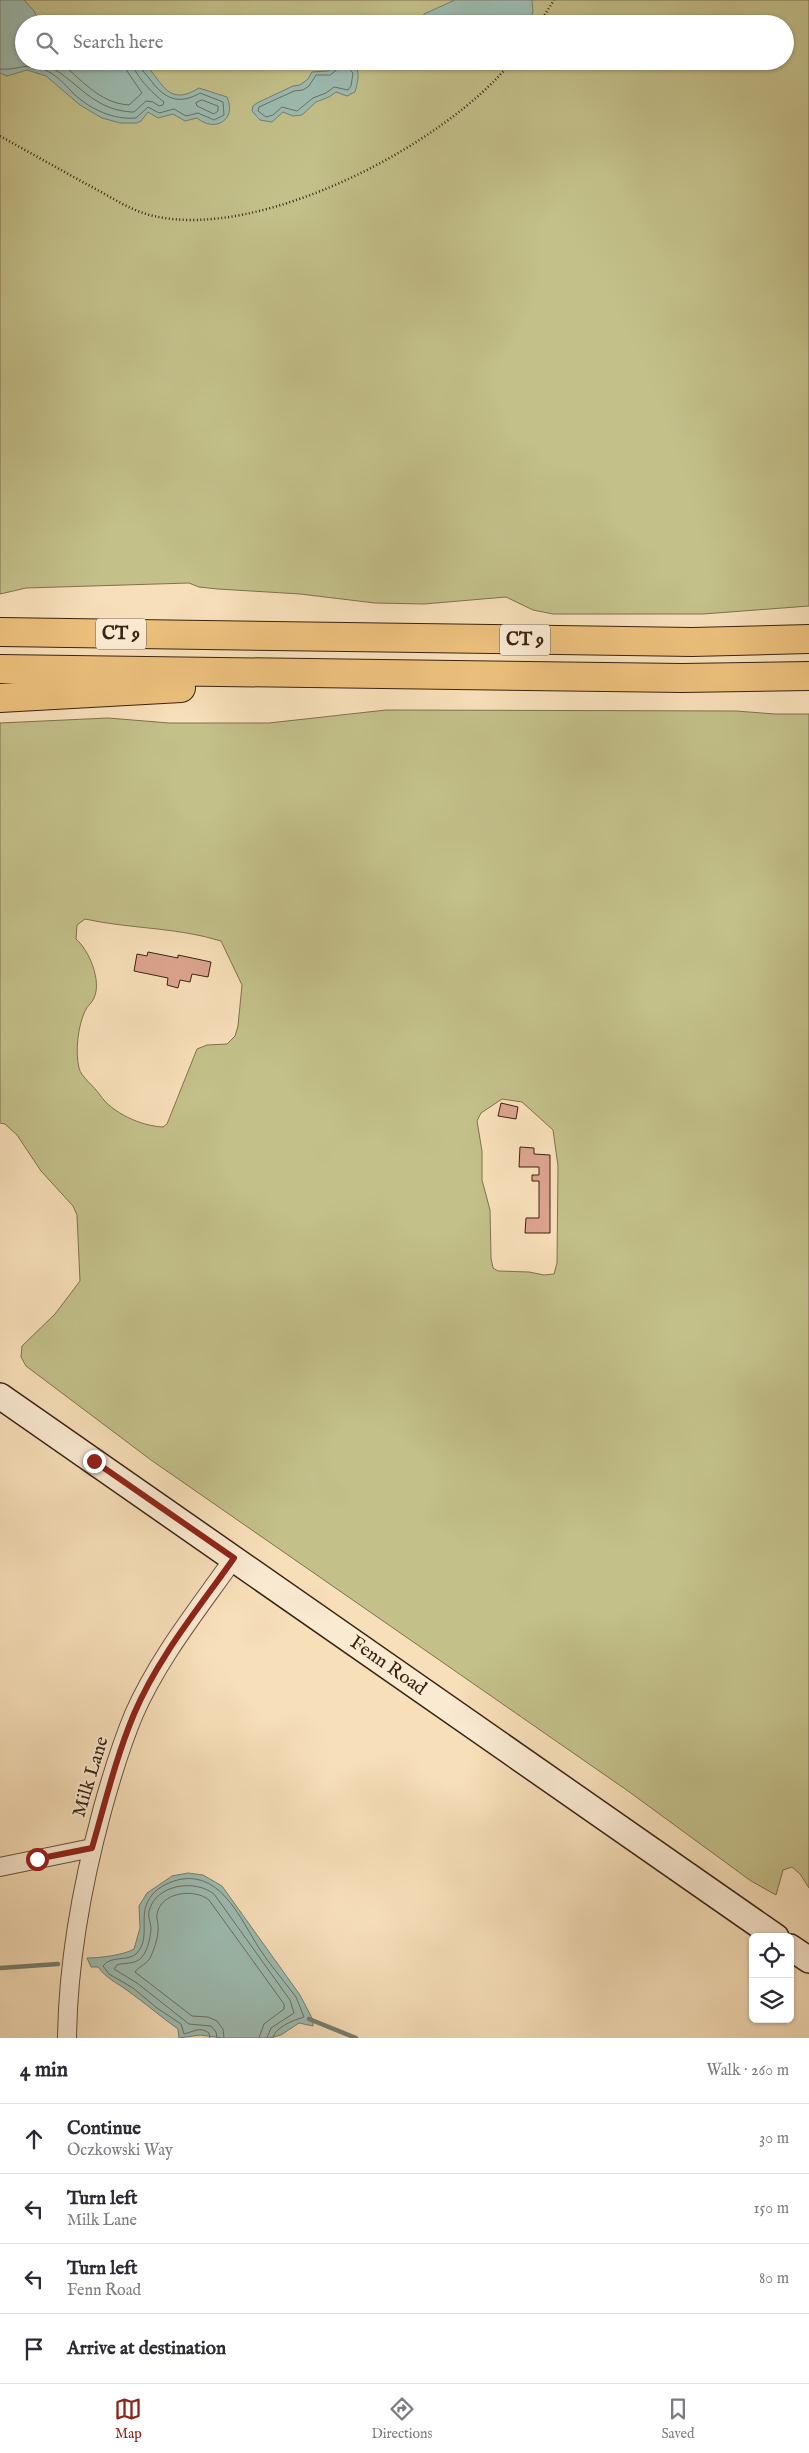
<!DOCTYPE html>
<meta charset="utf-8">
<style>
:root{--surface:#fff;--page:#f7f7f7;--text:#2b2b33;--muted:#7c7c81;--line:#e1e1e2;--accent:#8f2418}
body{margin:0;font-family:"IM FELL English",serif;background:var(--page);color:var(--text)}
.controls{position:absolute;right:15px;bottom:15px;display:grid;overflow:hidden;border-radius:8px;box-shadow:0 1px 4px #0004}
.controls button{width:45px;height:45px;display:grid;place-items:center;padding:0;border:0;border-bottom:1px solid var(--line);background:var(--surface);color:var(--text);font:25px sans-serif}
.stop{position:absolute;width:15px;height:15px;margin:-11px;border:4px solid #8f2418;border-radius:50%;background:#fff}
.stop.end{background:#8f2418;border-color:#fff;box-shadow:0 1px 5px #0008}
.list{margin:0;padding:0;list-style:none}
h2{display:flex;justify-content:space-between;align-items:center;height:65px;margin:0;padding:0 20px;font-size:21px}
h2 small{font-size:16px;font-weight:400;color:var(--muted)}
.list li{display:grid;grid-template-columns:32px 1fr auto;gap:15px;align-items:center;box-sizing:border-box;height:70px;padding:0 20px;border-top:1px solid var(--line)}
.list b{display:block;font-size:19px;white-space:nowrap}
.list p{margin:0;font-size:16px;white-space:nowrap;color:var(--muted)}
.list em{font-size:16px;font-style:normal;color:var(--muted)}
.icon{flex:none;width:28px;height:28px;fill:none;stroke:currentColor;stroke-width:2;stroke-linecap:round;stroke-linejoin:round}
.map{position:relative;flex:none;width:809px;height:2038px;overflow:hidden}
.search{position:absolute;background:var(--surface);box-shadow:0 1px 4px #0004;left:15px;right:15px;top:15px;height:55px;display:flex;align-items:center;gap:12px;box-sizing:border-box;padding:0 18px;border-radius:28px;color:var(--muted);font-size:19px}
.sheet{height:345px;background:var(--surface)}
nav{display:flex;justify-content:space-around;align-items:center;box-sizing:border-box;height:70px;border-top:1px solid var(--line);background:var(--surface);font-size:14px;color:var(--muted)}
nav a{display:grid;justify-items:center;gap:2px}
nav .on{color:var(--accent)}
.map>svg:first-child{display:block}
</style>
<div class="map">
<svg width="809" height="2038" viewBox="0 0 809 2038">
<rect width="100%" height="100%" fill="#f7dfb9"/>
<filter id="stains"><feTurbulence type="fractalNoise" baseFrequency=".004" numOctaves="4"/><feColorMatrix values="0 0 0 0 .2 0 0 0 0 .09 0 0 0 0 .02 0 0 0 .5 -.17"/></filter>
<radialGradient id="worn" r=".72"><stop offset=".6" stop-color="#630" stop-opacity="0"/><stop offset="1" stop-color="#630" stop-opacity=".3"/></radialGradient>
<path fill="#c3c08a" stroke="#7f714e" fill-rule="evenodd" d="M0,0H809V606L703,614H553L533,610L506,597L424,604L375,603L300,594L218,589L199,587L189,583L26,588L0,594ZM24,24H785V61H24Z
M386,710L736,711L775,714H809V1888L800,1874L792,1867L783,1870L776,1895L751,1881L628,1791L151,1460L26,1366L21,1357L22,1346L55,1314L80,1281L77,1215L73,1206L41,1171L17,1135L5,1124L0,1123V723L108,718L169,723H269ZM85,919C130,929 176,927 221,941L242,985L238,1026L235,1036L227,1044L207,1045L197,1049L167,1124L163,1127C141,1126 112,1113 100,1095C94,1086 81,1077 79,1068C75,1051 78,1026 85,1011C87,1006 92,1003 94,998C102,981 89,950 76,939L77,925ZM502,1099L522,1102L553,1130L558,1166L557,1263L554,1274L544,1275L529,1272L498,1271L493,1268L491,1258L490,1210L482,1180V1151L477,1121L481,1113Z"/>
<path fill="#9dbcb1" stroke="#767e71" d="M0,0H24L34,11L41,24H24V61H140C162,75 164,110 199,88L227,97C237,120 215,133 197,118L185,121L173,114L158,118L148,112L141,121L137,123H120L102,118L80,105L46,76L27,70L7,76L0,73Z
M455,0H532L533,11L529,24H421L424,14Z
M344,61C362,64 359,78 355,92L347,96L336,92L329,97L316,102L302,115L293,116L283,112L272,122L260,120L252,111L253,106L257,103L293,86L300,85L308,79L312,72L328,71Z
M361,61H415L408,66L396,68L393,64L366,67Z
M188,1873L203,1875L222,1886L300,1995L313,2020V2026L299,2023L281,2035L269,2038H223L200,2035L179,2038L178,2029C161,2017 145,2003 128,1991C116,1982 107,1979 98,1967H91L87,1958C100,1958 124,1955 134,1949L140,1928L139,1906L147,1893L172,1876Z"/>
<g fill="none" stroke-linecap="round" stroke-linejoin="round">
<path stroke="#6c6f62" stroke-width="1" d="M37,61C74,73 87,109 131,112H134L146,101L153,102L159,106L163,105L164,102C153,94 133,74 132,61
M58,61C81,78 98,103 129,105L142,93L127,71L124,61
M344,64L353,73L351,86L348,90L334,87L326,93L313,98L297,111L282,107L273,115L266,117L258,111L259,107L294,91L303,90L309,86L316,75H330Z
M0,69C20,71 26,60 49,72C59,77 67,87 75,95C92,110 114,120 136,118L148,107L159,113L174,109L186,116L198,113L214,120L224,115L223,102L200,93C178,106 163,98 149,78C145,73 139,68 138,61
M202,100L218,106V111L214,114L197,106L196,103Z
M210,2038L209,2033C200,2026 193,2032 184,2034L181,2024L157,2008L133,1988L109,1974L103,1966C110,1955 129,1962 137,1953C152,1936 136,1914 152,1895C158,1887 171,1881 182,1879C222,1873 241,1920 259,1948C270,1965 284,1981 296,1997L304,2017C294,2020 275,2027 273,2038
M217,2038L216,2032L211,2026L189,2024L137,1983L114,1969L117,1965C126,1962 135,1965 142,1957C148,1950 151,1935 151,1927C150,1921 148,1917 149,1911C156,1884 195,1879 214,1894L290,2000L294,2013L271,2028L267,2038
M224,2038L223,2029L217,2021L208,2017L192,2016L135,1972C139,1966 148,1964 151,1956C155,1947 159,1935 158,1925C158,1922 156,1918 157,1914C161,1892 194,1888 209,1900L284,2004V2009L264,2024L259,2038"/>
<path stroke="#767e71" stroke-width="4.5" d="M0,1968L58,1964
M309,2019L356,2038"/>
</g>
<path fill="#dda48f" stroke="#3b2212" d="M148,952L178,958V955L211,962L208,977L192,974L190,982L180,980L178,988L167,985L168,978L134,971L137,954L147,956Z
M501,1103L518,1107L516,1119L498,1116Z
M520,1147L534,1148V1154L550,1155V1233H525L526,1218H539V1181H532V1175H539V1167H519Z"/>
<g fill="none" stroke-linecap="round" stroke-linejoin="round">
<g stroke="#6a513c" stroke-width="20">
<path id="street" d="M0,1867L92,1848
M67,2038C68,1961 82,1885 102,1811C111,1778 121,1745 134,1714C159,1657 199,1608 234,1558"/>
</g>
<g stroke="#3b2212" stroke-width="28">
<path id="secondary" d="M0,1396L776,1937
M790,1947L809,1960"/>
</g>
<g stroke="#3b2212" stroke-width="30">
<path id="highway" d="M0,632L692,642L809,639
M0,669L682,678L809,676
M0,698L181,688"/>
</g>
<path stroke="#3b2212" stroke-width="2.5" stroke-dasharray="1 2.5" stroke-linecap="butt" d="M539,24L554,0
M0,136C34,155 68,174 103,193C119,202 135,212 154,216C261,241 446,144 512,61"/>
<use href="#street" stroke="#faead2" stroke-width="18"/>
<use href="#secondary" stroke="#faead2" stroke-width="25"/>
<use href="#highway" stroke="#ecc07c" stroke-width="28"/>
</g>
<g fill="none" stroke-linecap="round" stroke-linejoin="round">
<path stroke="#8f2418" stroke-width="6" d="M37,1859L92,1848C105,1803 116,1757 134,1714C158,1657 199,1608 234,1558L94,1461"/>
</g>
<g text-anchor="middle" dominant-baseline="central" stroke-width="4" stroke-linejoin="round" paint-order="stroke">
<g fill="#faead2" stroke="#745e4c" stroke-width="1">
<rect x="96" y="618.5" width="50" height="31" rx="4"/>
<rect x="500" y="624.5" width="50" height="31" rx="4"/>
</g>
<g font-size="18" font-weight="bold" fill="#3b2212">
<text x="121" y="634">CT 9</text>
<text x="525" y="640">CT 9</text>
</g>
<g font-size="19" fill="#3b2212" stroke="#faead2">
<text transform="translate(388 1666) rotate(35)">Fenn Road</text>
<text transform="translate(91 1777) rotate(-73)">Milk Lane</text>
</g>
</g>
<rect width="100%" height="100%" filter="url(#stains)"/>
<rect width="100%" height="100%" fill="url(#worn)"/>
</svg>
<div class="controls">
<button><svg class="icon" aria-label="locate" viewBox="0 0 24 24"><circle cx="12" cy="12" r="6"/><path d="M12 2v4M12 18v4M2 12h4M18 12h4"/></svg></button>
<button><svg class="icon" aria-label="layers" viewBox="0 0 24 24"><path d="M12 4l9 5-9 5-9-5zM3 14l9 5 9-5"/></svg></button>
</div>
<div class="stop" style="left:37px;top:1859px"></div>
<div class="stop end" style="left:94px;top:1461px"></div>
<div class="search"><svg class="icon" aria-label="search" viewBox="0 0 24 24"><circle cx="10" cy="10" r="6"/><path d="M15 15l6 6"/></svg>Search here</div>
</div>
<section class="sheet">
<h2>4 min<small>Walk · 260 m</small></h2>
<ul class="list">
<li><svg class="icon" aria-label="ahead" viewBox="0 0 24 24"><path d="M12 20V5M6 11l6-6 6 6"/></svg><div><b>Continue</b><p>Oczkowski Way</p></div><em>30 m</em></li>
<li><svg class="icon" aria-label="left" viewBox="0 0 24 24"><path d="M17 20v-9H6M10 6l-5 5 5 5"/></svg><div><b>Turn left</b><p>Milk Lane</p></div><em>150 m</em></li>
<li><svg class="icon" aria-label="left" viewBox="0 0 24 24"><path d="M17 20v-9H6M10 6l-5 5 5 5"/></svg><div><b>Turn left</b><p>Fenn Road</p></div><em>80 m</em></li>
<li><svg class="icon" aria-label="arrive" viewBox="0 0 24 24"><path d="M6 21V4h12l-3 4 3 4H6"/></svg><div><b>Arrive at destination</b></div></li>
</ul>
</section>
<nav>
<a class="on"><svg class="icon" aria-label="map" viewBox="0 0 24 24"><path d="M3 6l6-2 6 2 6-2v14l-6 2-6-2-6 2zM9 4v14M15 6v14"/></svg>Map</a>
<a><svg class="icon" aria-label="directions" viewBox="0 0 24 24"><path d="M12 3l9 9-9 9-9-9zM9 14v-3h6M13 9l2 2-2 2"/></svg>Directions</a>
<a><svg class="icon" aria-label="saved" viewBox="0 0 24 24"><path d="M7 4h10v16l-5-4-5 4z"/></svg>Saved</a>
</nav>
